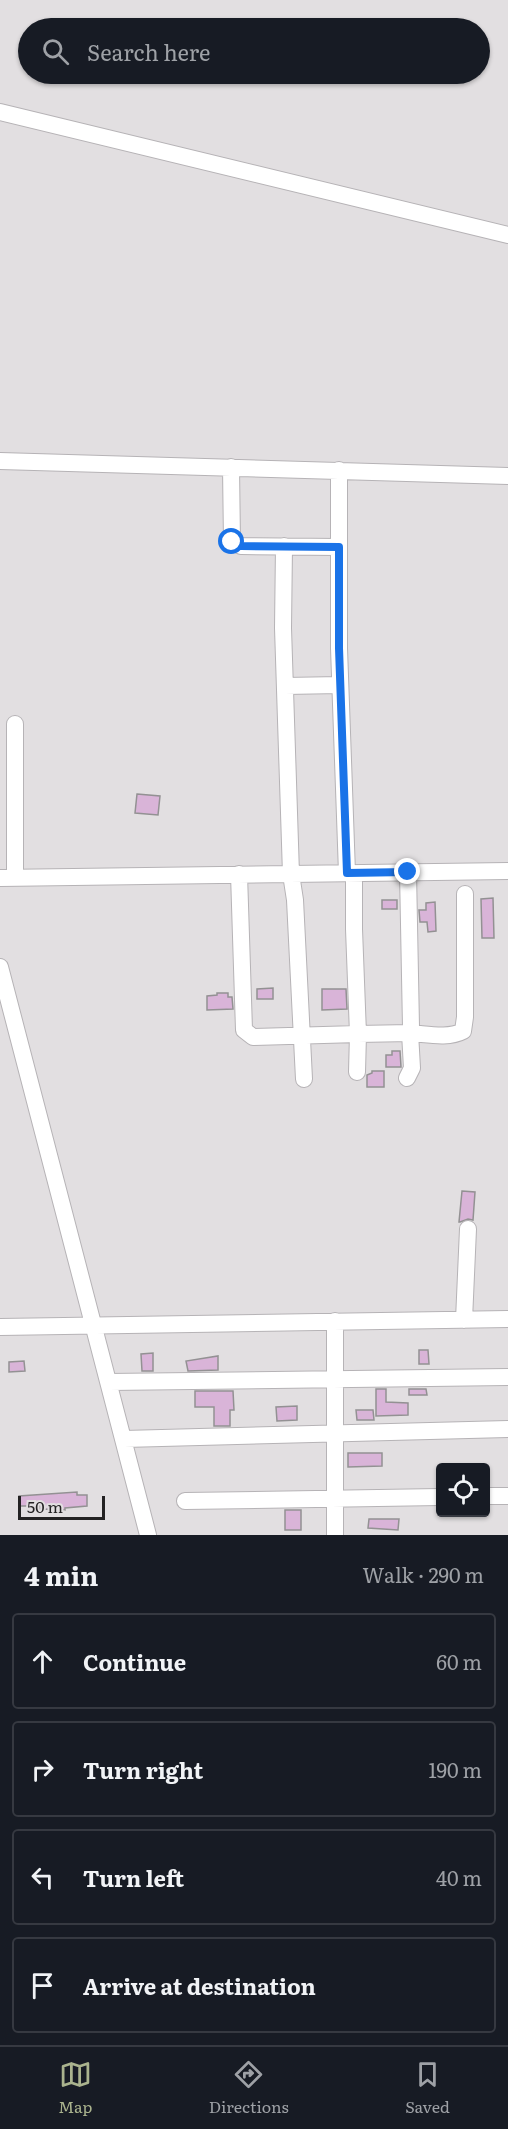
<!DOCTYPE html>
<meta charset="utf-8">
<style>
:root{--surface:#171b24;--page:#242831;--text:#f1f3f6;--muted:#9ea1a6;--line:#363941;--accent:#aab38e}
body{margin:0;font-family:Literata,serif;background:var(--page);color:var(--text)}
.controls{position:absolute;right:18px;bottom:18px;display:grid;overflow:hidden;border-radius:6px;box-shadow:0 2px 4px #0004}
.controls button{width:54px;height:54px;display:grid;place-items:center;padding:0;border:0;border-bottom:2px solid var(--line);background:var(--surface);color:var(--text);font:30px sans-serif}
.scale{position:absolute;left:18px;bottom:15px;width:87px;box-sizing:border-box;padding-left:6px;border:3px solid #232223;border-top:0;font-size:16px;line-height:21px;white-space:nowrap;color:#232223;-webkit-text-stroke:4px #e2dfe1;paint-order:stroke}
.stop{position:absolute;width:18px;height:18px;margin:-14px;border:4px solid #1a73e8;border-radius:50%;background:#fff}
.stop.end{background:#1a73e8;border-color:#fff;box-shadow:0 2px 6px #0008}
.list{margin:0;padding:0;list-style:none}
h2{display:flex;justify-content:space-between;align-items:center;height:78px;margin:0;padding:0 24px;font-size:26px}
h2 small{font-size:20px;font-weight:400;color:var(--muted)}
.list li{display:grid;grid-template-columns:39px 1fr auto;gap:18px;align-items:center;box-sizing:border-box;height:96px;margin:0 12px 12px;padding:0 12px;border:2px solid var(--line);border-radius:6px}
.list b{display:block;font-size:22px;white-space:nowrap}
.list em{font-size:20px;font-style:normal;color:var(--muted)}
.icon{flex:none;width:33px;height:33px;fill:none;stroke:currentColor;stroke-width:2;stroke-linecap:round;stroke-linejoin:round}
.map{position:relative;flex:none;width:508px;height:1535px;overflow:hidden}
.search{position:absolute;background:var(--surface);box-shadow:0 2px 4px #0004;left:18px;right:18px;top:18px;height:66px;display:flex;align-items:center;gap:15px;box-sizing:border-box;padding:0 21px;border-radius:33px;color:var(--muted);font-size:22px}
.sheet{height:510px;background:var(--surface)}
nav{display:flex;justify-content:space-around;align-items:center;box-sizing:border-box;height:84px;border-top:2px solid var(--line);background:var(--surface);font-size:16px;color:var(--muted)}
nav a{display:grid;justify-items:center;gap:3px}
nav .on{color:var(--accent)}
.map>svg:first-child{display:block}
</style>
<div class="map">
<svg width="508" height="1535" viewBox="0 0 508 1535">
<rect width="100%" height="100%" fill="#e2dfe1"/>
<path fill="#d9b4d8" stroke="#939193" stroke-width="1.5" d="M137,794L160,796L158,815L135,813Z
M493,898L494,938H482L481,899Z
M382,900H397V909H382Z
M435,902L436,931L428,932L427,922H420L419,910H426V903Z
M273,988V999H257V989Z
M322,989H346L347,1009L322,1010Z
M217,993H228V997H232L233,1009L207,1010V996L217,995Z
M392,1051H400L401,1067H386V1055H392Z
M372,1071H384V1087H367V1075L372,1073Z
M462,1191L475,1192L473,1220L468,1219L460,1222H459Z
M419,1350H428L429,1364H419Z
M153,1353V1371H142L141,1354Z
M218,1356V1370L188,1371L186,1361Z
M24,1361L25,1371L9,1372V1362Z
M376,1389H386V1402L408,1403V1415L376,1416Z
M409,1389H426L427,1395H409Z
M195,1391H233L234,1410H230V1426H214V1407H195Z
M297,1406V1420L277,1421L276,1407Z
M356,1410H373L374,1420H357Z
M348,1453H382V1466L348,1467Z
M77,1492V1495H87V1506L65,1508V1510L40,1509V1506H19V1496Z
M285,1510H301V1530H285Z
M369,1519H399L398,1530L368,1528Z"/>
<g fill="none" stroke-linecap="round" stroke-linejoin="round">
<g stroke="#b6b3b6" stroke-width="18">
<path id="minor" d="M0,112L508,235
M0,461L508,476
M231,467L232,542L241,546L339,547
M339,470V648L347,873
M284,546L283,628L291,874L295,900L304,1079
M285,686L340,685
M15,724V877
M239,874L244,1030L253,1037L358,1034L354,929V873
M0,878L508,871
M0,967L148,1535
M357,1072L358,1034L410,1033L411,1027L408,872
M407,1078L412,1068L410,1033C427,1034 448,1039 463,1031L465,1017V894
M464,1320L468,1229
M335,1321V1535
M0,1327L508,1319
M109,1382L508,1377
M124,1439L508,1429
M486,1496H508
M185,1501L440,1497"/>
</g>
<use href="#minor" stroke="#fff" stroke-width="16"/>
</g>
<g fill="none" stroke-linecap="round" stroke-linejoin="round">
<path stroke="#1a73e8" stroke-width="8" d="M232,542L241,546L339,547V648L347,873L408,872"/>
</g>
</svg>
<div class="controls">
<button><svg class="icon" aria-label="locate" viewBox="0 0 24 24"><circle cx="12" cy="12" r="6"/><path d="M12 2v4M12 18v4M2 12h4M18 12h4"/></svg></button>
</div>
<div class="scale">50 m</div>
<div class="stop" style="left:232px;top:542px"></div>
<div class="stop end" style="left:408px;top:872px"></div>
<div class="search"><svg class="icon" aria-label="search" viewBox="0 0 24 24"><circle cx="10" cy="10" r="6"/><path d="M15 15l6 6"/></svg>Search here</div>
</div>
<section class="sheet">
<h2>4 min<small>Walk · 290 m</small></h2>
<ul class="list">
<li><svg class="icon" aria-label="ahead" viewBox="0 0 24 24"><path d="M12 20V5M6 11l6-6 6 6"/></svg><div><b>Continue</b></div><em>60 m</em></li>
<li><svg class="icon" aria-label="right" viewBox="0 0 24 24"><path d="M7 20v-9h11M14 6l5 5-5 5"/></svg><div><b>Turn right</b></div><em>190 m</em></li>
<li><svg class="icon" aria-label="left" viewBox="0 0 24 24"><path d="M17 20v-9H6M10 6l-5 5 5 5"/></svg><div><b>Turn left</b></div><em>40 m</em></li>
<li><svg class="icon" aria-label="arrive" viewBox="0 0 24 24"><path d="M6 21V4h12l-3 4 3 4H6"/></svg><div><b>Arrive at destination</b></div></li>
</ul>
</section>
<nav>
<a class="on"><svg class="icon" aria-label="map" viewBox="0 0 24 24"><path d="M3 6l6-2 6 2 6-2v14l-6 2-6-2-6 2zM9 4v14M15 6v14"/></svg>Map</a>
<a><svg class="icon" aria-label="directions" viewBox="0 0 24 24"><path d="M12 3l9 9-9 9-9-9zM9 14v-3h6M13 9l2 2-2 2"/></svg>Directions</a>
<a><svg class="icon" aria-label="saved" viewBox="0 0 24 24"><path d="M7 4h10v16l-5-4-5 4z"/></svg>Saved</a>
</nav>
